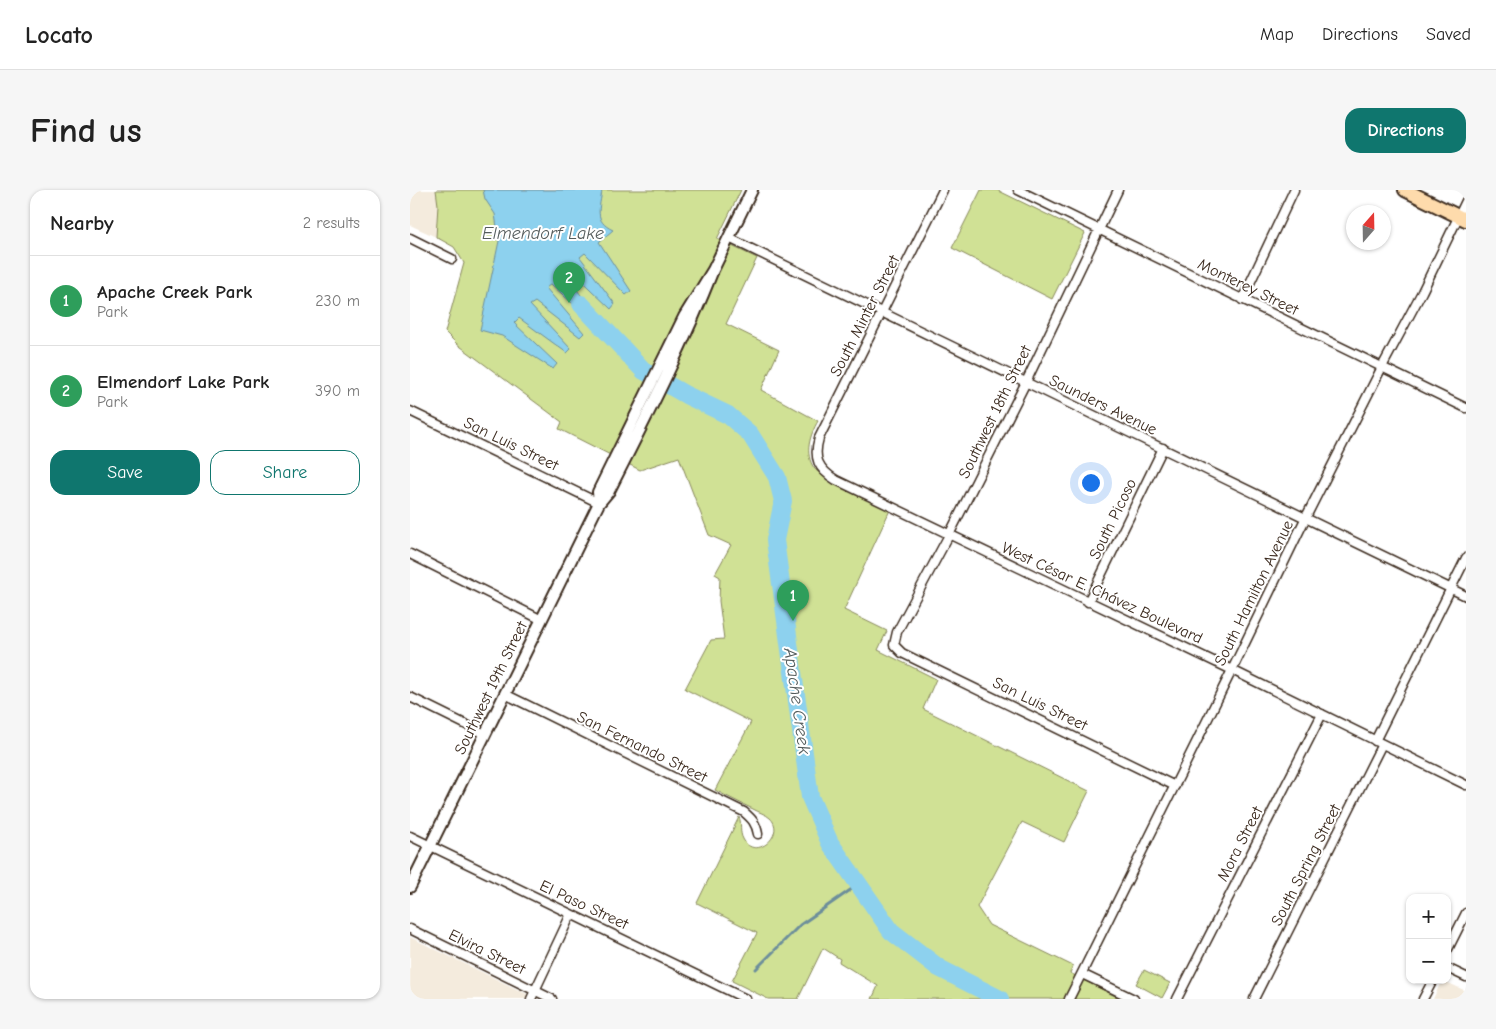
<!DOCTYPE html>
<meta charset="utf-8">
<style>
:root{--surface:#fff;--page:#f6f6f6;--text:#222;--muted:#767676;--line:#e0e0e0;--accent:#0f766e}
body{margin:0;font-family:"Comic Neue",sans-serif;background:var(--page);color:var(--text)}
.controls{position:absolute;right:15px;bottom:15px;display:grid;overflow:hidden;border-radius:10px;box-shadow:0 1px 4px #0004}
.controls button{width:45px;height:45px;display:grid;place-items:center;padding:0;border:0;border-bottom:1px solid var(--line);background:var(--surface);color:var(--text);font:25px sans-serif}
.compass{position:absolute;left:936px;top:15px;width:45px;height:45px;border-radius:50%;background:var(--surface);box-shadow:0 1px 4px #0004;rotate:20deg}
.you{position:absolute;left:680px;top:292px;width:18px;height:18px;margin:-12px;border:4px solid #fff;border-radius:50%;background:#1a73e8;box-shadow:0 0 0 8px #1a73e833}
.badge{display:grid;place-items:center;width:32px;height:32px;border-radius:50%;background:var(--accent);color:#fff;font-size:16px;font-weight:700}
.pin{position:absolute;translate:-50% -41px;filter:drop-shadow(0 1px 2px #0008)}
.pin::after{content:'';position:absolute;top:26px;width:18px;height:15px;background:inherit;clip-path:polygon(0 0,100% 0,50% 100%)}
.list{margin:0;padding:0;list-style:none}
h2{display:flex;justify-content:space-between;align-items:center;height:65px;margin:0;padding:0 20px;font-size:21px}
h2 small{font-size:16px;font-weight:400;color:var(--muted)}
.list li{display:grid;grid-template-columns:32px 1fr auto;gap:15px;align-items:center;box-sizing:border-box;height:90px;padding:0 20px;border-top:1px solid var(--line)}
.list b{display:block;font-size:19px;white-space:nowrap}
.list p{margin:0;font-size:16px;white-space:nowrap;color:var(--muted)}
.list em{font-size:16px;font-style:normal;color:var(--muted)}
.actions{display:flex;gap:10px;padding:15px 20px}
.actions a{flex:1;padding:11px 0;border:1px solid var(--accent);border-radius:15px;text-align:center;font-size:18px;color:var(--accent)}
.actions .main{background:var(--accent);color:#fff}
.map{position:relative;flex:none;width:1056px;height:809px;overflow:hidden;border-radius:15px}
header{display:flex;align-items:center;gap:30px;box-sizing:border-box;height:70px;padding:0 25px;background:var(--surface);border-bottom:1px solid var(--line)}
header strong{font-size:24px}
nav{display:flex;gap:28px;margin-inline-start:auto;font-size:18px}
.intro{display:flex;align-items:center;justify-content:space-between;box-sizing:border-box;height:120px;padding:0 30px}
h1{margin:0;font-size:35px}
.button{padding:12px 22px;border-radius:15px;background:var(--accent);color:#fff;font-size:18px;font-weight:700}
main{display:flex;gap:30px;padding:0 30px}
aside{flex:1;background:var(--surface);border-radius:15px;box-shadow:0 1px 4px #0004}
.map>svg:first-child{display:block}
</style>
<header>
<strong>Locato</strong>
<nav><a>Map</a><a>Directions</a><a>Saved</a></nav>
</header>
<div class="intro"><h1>Find us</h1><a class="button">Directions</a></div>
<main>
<aside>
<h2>Nearby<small>2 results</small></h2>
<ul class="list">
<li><span class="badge" style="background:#2e9e5b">1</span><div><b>Apache Creek Park</b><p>Park</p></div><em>230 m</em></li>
<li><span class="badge" style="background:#2e9e5b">2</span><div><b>Elmendorf Lake Park</b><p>Park</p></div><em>390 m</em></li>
</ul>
<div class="actions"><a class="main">Save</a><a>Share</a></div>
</aside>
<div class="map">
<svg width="1056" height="809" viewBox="0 0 1056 809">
<rect width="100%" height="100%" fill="#fff"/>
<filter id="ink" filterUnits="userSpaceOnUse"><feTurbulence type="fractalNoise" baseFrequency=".02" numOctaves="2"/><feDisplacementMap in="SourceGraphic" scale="10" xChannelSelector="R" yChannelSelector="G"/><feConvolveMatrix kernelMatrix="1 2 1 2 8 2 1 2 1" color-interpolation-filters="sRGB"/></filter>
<g filter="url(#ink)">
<path fill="#f4ebdd" d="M0,0H26L28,15L26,47L0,35Z
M0,747L127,809H0Z
M1032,790L1056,801V809H1023Z"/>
<path fill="#d0e195" stroke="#86865a" d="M26,0H331L307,49L347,68L316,134L369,160L351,200L408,231C400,245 394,263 404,278C412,289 465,312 480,320L434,420L477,441L468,460L526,489L513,519L679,601L654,652L612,632L567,717L579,735L663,776L660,783L711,809H462L468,796L429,772L430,769L413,758L388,809H358L322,791L347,743L287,713L329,627C332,633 329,642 333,649C345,672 377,644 360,628C356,624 348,622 343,619C330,613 318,607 305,600L341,532L275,499L301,450L314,449L309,411L310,387L305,384L321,355L299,345L269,267L230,280L149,239L152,232L47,154L35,142L54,73L44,57L26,47L28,15Z
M571,0H587L675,43L642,109L542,58Z
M734,780L760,793L752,808L726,794Z"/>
<path fill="#8dd1ee" stroke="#6c8e9b" d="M73,0H192C190,18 183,31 203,40L189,52L221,101L216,105L175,63L170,67L205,114L201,119L158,78L153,82L189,128L184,133L141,94L136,98L174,143L170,147L125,112L120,115L161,159L157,163L109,128L104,133L147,174L143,179L92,146L70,140L89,51L85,24L75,9Z"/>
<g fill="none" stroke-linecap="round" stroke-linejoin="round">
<path stroke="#6c8e9b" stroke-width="3" d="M346,779L390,735L449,694"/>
<path stroke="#8dd1ee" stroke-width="18" d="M171,114L234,181L276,205L318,225L340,244L367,287L373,311L365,350L400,607L420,653L481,741L529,778L590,809"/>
<g stroke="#3b2a1e" stroke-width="11">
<path id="minor" d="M533,0L409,248C403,268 408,279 426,290L822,480L1056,595
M608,0L1056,218
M708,0L616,192L539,345L487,442L484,455L492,463L765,596
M0,48L42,69
M319,48L1056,406
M832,110L884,0
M0,221L189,313
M0,364L132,430
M678,412L753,258
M95,504L334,622C342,629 346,633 348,644
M0,507L75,544
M965,551L1056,368
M0,646L336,809
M0,739L142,809
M1037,761L1056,723
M1037,778L1056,787
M672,784L724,809
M121,809L161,724
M659,809L822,480L896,327L972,177L1012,102L1056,11
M767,809L912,524
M844,809L972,554
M1013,809L1023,790"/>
</g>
<g stroke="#3b2a1e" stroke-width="14">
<path id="tertiary" d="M303,80L342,0
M0,697L189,313L199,301C236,228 273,156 303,80L274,127L188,302L189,313"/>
</g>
<g stroke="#3b2a1e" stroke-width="16">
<path id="primary" d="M995,0L1056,30"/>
</g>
<use href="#minor" stroke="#fff" stroke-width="8"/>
<use href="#tertiary" stroke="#fff" stroke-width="10"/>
<use href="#primary" stroke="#fedbac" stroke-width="12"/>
</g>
</g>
<g text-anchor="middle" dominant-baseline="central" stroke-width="4" stroke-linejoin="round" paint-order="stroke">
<g font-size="16" fill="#3b2a1e" stroke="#fff">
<text transform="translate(838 97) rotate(26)">Monterey Street</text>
<text transform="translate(455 126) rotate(-63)">South Minter Street</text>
<text transform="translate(693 215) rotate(26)">Saunders Avenue</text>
<text transform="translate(585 222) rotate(-64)">Southwest 18th Street</text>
<text transform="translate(101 254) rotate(26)">San Luis Street</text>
<text transform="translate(703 329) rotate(-64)">South Picoso</text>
<text transform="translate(692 403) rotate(25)">West César E. Chávez Boulevard</text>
<text transform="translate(844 403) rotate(-64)">South Hamilton Avenue</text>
<text transform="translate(81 498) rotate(-64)">Southwest 19th Street</text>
<text transform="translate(630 514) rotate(26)">San Luis Street</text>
<text transform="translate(232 557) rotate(26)">San Fernando Street</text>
<text transform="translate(830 654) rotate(-63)">Mora Street</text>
<text transform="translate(896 675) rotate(-63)">South Spring Street</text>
<text transform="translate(174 715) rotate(25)">El Paso Street</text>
<text transform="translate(77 762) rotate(26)">Elvira Street</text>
</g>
<g font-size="18" font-style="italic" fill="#545c5c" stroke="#fff">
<text x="133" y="43">Elmendorf Lake</text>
<text transform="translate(387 511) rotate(82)">Apache Creek</text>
</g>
</g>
</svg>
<div class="controls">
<button>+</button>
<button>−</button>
</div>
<svg class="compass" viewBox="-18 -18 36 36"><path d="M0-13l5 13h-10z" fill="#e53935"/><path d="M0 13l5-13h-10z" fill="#767676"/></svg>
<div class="you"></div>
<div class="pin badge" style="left:383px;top:431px;background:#2e9e5b">1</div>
<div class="pin badge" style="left:159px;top:113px;background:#2e9e5b">2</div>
</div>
</main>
